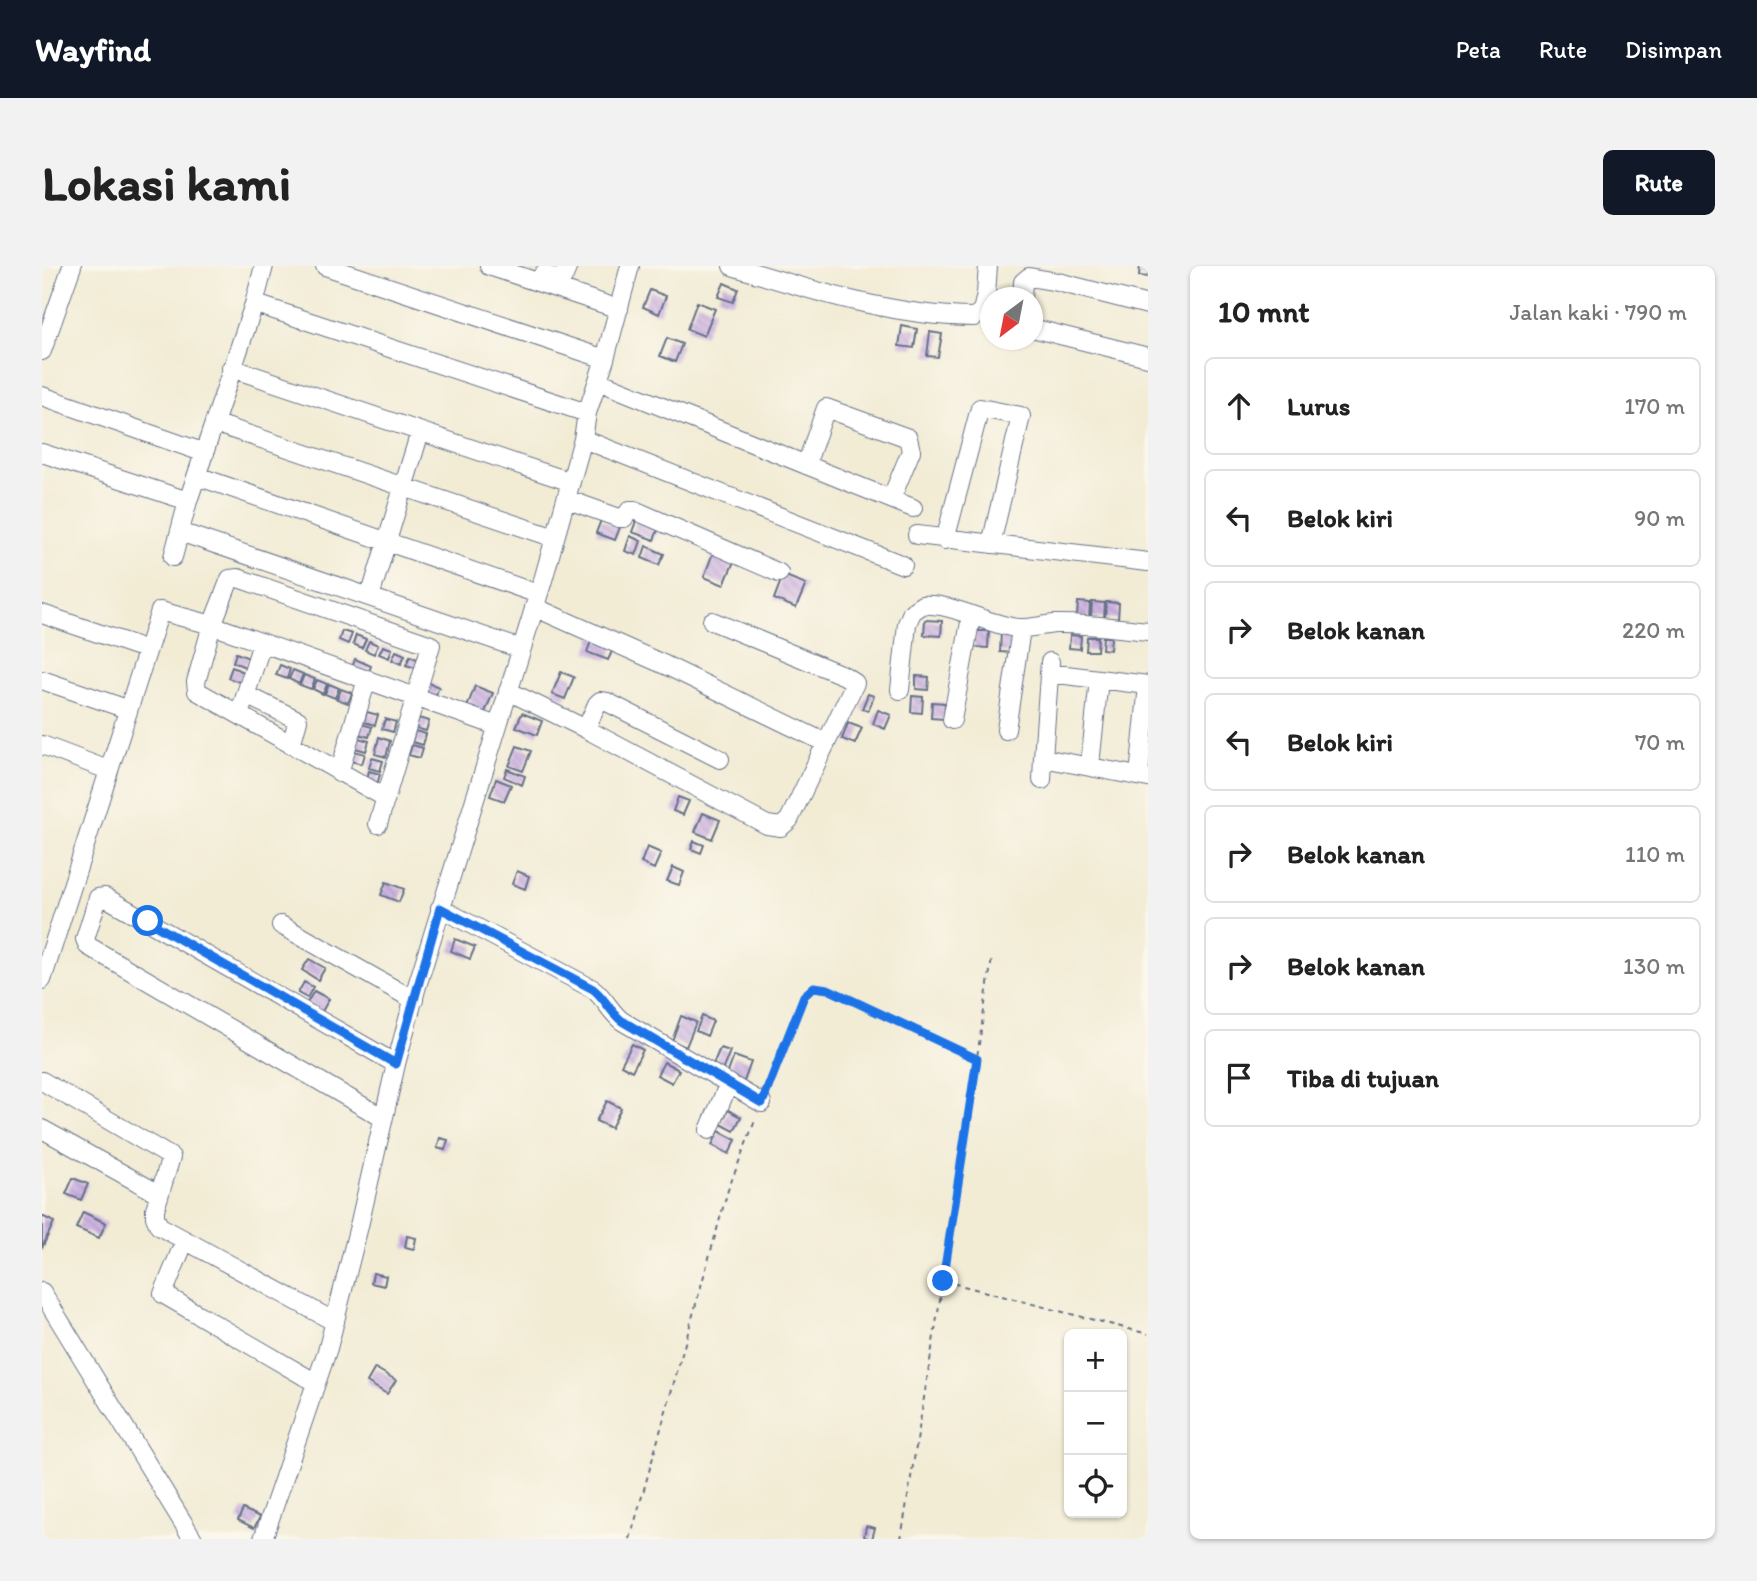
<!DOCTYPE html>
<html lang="id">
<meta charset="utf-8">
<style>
:root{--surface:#fff;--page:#f2f2f2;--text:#222;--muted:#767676;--line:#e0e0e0;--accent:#111827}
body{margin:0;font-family:Itim,sans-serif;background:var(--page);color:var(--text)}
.controls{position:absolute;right:21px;bottom:21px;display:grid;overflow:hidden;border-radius:10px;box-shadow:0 2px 5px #0004}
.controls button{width:63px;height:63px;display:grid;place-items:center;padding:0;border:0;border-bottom:2px solid var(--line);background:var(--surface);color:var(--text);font:35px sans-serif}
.compass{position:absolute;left:938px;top:21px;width:63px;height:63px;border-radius:50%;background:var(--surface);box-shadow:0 2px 5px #0004;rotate:212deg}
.stop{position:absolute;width:21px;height:21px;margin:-16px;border:5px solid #1a73e8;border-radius:50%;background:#fff}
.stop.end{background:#1a73e8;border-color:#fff;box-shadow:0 2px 7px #0008}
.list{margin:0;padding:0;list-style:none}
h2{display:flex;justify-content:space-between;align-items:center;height:91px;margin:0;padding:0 28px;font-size:30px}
h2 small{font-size:23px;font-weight:400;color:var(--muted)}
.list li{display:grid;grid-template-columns:46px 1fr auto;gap:21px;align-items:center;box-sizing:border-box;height:98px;margin:0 14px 14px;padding:0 14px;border:2px solid var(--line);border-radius:10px}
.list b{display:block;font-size:26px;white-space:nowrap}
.list em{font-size:23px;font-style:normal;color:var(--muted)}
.icon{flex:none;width:38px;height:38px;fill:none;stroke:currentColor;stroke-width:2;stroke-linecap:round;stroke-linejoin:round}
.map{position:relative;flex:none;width:1106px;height:1273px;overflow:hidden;border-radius:10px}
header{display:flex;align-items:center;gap:42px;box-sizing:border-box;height:98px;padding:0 35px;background:var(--accent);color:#fff}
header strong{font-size:33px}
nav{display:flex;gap:38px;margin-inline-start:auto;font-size:24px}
.intro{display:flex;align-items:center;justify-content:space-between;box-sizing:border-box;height:168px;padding:0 42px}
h1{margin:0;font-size:49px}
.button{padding:18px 32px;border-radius:10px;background:var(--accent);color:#fff;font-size:24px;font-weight:700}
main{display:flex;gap:42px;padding:0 42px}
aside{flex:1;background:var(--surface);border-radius:10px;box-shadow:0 2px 5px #0004}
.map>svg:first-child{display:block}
</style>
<header>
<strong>Wayfind</strong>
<nav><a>Peta</a><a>Rute</a><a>Disimpan</a></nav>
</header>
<div class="intro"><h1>Lokasi kami</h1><a class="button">Rute</a></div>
<main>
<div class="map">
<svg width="1106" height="1273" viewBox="0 0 1106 1273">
<defs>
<pattern id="building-back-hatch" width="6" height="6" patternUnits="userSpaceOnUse" patternTransform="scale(1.75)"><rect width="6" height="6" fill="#cdb3e1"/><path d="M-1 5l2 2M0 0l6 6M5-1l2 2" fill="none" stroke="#af9ac3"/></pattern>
</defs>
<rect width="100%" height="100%" fill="#fbf7ec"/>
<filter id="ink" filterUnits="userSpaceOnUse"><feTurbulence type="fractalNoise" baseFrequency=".0143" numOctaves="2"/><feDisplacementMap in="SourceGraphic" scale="14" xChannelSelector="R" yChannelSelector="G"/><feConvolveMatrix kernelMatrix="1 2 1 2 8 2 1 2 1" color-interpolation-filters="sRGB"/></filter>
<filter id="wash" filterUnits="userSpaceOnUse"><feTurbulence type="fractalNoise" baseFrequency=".00686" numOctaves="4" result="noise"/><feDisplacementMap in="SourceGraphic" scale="28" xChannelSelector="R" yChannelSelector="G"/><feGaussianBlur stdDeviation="1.57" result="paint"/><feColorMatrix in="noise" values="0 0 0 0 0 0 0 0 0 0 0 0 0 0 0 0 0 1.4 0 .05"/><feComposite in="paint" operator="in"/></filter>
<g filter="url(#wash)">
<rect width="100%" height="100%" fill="#f2ecd5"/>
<g id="blocks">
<path fill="url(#building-back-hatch)" d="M1098,0H1106V11L1097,10Z
M682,17L696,23L691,36L676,31Z
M608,24L624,30L617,48L601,41Z
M655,36L673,43L662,70L645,63Z
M860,60L875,63L872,82L857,80Z
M888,66L900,68L896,91L885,90Z
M625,72L640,78L633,96L618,90Z
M596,250L618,259L612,274L590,266Z
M559,254L578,261L573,274L554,267Z
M588,270L599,275L594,289L583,285Z
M604,280L622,288L617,299L600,292Z
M672,284L693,293L682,319L662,311Z
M741,309L764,318L754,342L732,333Z
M1036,336L1048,337L1047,352L1035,351Z
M1050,336L1063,337L1062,352L1049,351Z
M1064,336L1077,337L1076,353L1063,352Z
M883,354L900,355L899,370L882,369Z
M300,365L310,368L306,378L297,374Z
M933,365H947L946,382L932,381Z
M959,366L974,367L972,387L958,386Z
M314,369L324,373L320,382L311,378Z
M1028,369L1039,370L1038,383L1027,382Z
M551,370L573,379L566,394L545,386Z
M1045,371H1056L1055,385H1044Z
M1061,371H1069L1068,384L1060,383Z
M327,375L336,379L332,388L323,384Z
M341,380L350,383L347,392L337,388Z
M354,385L363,389L359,398L350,394Z
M194,387L207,392L203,401L191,396Z
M368,390L377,394L374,402L364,399Z
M313,393L329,400L326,408L310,402Z
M238,399L248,403L245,413L234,409Z
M190,401L204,407L200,417L186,412Z
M251,404L261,408L257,418L247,413Z
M519,406L532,411L523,433L510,428Z
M262,409L273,413L269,423L258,419Z
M874,410L887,411L886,424L874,423Z
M275,414L285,418L281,428L271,423Z
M387,417L397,421L391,435L381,431Z
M287,418L297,422L293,432L283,428Z
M433,420L451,427L441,451L424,444Z
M299,423L310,427L306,437L295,433Z
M826,428L832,430L826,445L820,443Z
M870,430L881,431L880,447L869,446Z
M890,436L903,437L902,453L889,452Z
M836,444L849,449L843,463L831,458Z
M325,446L336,449L333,459L322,456Z
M480,447L500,455L495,469L474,461Z
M376,452L387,455L384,465L374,462Z
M343,453L354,456L351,466L340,463Z
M806,457L820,462L813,478L800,473Z
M319,458L330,461L327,471L316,468Z
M373,465L384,468L381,479L370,476Z
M337,471L348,475L344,491L333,488Z
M316,472L327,475L324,485L313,482Z
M370,479L381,482L378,492L367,489Z
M475,480L489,485L481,505L467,500Z
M312,485L323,488L320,498L309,495Z
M330,492L341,495L338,505L327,502Z
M465,503L483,510L480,519L462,511Z
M327,505L338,508L335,519L324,516Z
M454,513L469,519L462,535L448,530Z
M636,531L647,535L641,549L631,545Z
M661,547L678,554L670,573L653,566Z
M652,575L662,579L659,587L649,583Z
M605,581L619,587L612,603L599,597Z
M631,601L642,606L637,619L625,615Z
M475,605L487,610L483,623L470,618Z
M344,616L362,623L357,636L339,629Z
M413,673L433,681L428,693L409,685Z
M267,693L283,702L276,714L260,704Z
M262,716L271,721L265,732L256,727Z
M272,725L287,733L278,749L263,740Z
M639,750L654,756L644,781L630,775Z
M660,750L671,755L665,770L654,765Z
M590,778L601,784L590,805L579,799Z
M678,782L688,785L680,805L670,801Z
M692,790L709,796L701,818L684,812Z
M622,796L637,804L630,817L615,809Z
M565,835L579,842L569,862L554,855Z
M686,844L699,851L692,865L679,858Z
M677,865L694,874L687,888L670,879Z
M398,872L406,874L403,884L395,882Z
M31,912L46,918L39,934L24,928Z
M41,946L64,957L57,972L34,962Z
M0,950L12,956L0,982Z
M365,970L374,972L372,983L363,981Z
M331,1007L344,1010L342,1020L329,1017Z
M333,1102L354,1114L345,1128L325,1116Z
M201,1243L218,1251L212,1262L196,1254Z
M824,1260L833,1262L830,1273L822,1271Z"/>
</g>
</g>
<g filter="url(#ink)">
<use href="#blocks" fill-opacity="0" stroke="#667188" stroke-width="2"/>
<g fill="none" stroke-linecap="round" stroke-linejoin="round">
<g stroke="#667188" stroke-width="20">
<path id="minor" d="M283,0L563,93
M447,0L577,43
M690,0C768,24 850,50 932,51L940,45L944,28L946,0
M501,8L517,14L521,12L526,0
M980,32L981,16L987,11L1016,16L1106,39
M220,40L545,147
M990,62L1106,91
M0,85L30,0
M189,102L529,216
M556,115L871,242
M0,130L163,187
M172,157L513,272
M541,173L861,299
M0,187L146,235
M764,199L784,142L866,172L869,185L849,233
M155,210L496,328
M524,233L577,252H582L588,244H592L737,307
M138,266L479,383
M875,269L1106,296
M903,274L938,142L979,150L949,278
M131,291L146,235L212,38L222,0
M328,331L378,166
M492,341L623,399L784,477
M0,348L94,380
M1008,396L1001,492L1106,512
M1007,407L1106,419L1097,510
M0,414L76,440
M858,424L865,358L870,346L880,339C912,337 943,358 975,362C988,363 1000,359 1013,358C1044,357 1075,362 1106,365
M466,425L544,463L725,559L739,561L747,554L813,417L803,410L670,355
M204,429L256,454L249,479
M200,440L220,377
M910,454L929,351
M544,463L555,438L558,435L565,436L678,493
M964,464L979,363
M0,479L58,501
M1048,499L1057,413
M297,507L325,413
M1000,514L1001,492
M336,558L389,379L196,312L188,313L170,359L455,460
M398,642L551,723C563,732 568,746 580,755L720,837
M239,659L372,734
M0,714L118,345L170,359L154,416L155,425L344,532
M0,815L129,891L113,943V951L117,960L293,1056
M341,852L46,680L43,673L56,632L63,631L354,798
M0,863L117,928
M667,864L687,817
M143,974L121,1028L274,1117
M0,1026L151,1273
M221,1273L286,1082L317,960L354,798L375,720L501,314L541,173L545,147L563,93L588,0"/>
</g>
<path stroke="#667188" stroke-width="2" stroke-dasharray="5 5" stroke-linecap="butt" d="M725,824L762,730C768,720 775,720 786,723L935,794
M902,1015L1106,1068
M588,1273L686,924L714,852
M859,1273L901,1015L950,692"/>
<use href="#minor" stroke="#fff" stroke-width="18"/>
</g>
</g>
<g fill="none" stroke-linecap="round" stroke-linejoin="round" filter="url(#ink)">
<path stroke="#1a73e8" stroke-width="9" d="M106,655L354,798L398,642L551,723C563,732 568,746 580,755L720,837L762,730L772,721L786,723L935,793L901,1015"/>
</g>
</svg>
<div class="controls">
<button>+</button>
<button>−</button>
<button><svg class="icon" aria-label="locate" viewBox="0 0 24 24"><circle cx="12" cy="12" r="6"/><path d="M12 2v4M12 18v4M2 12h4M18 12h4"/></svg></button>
</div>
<svg class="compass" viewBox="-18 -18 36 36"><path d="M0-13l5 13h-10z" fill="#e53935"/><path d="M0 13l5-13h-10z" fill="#767676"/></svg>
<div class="stop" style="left:106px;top:655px"></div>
<div class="stop end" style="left:901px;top:1015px"></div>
</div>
<aside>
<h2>10 mnt<small>Jalan kaki · 790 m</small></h2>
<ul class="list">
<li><svg class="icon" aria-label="ahead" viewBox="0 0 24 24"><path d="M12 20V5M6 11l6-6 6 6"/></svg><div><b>Lurus</b></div><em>170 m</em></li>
<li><svg class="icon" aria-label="left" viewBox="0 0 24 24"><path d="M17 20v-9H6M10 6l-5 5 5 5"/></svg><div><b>Belok kiri</b></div><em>90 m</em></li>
<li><svg class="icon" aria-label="right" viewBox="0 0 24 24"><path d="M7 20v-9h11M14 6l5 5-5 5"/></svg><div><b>Belok kanan</b></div><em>220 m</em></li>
<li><svg class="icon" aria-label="left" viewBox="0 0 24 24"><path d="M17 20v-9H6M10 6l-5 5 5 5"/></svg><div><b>Belok kiri</b></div><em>70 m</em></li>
<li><svg class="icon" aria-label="right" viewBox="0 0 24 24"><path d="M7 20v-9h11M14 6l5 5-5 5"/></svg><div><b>Belok kanan</b></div><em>110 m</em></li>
<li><svg class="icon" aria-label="right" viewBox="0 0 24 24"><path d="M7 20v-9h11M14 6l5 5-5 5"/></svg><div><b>Belok kanan</b></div><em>130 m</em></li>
<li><svg class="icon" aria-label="arrive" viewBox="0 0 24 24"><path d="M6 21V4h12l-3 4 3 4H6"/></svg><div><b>Tiba di tujuan</b></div></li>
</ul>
</aside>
</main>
